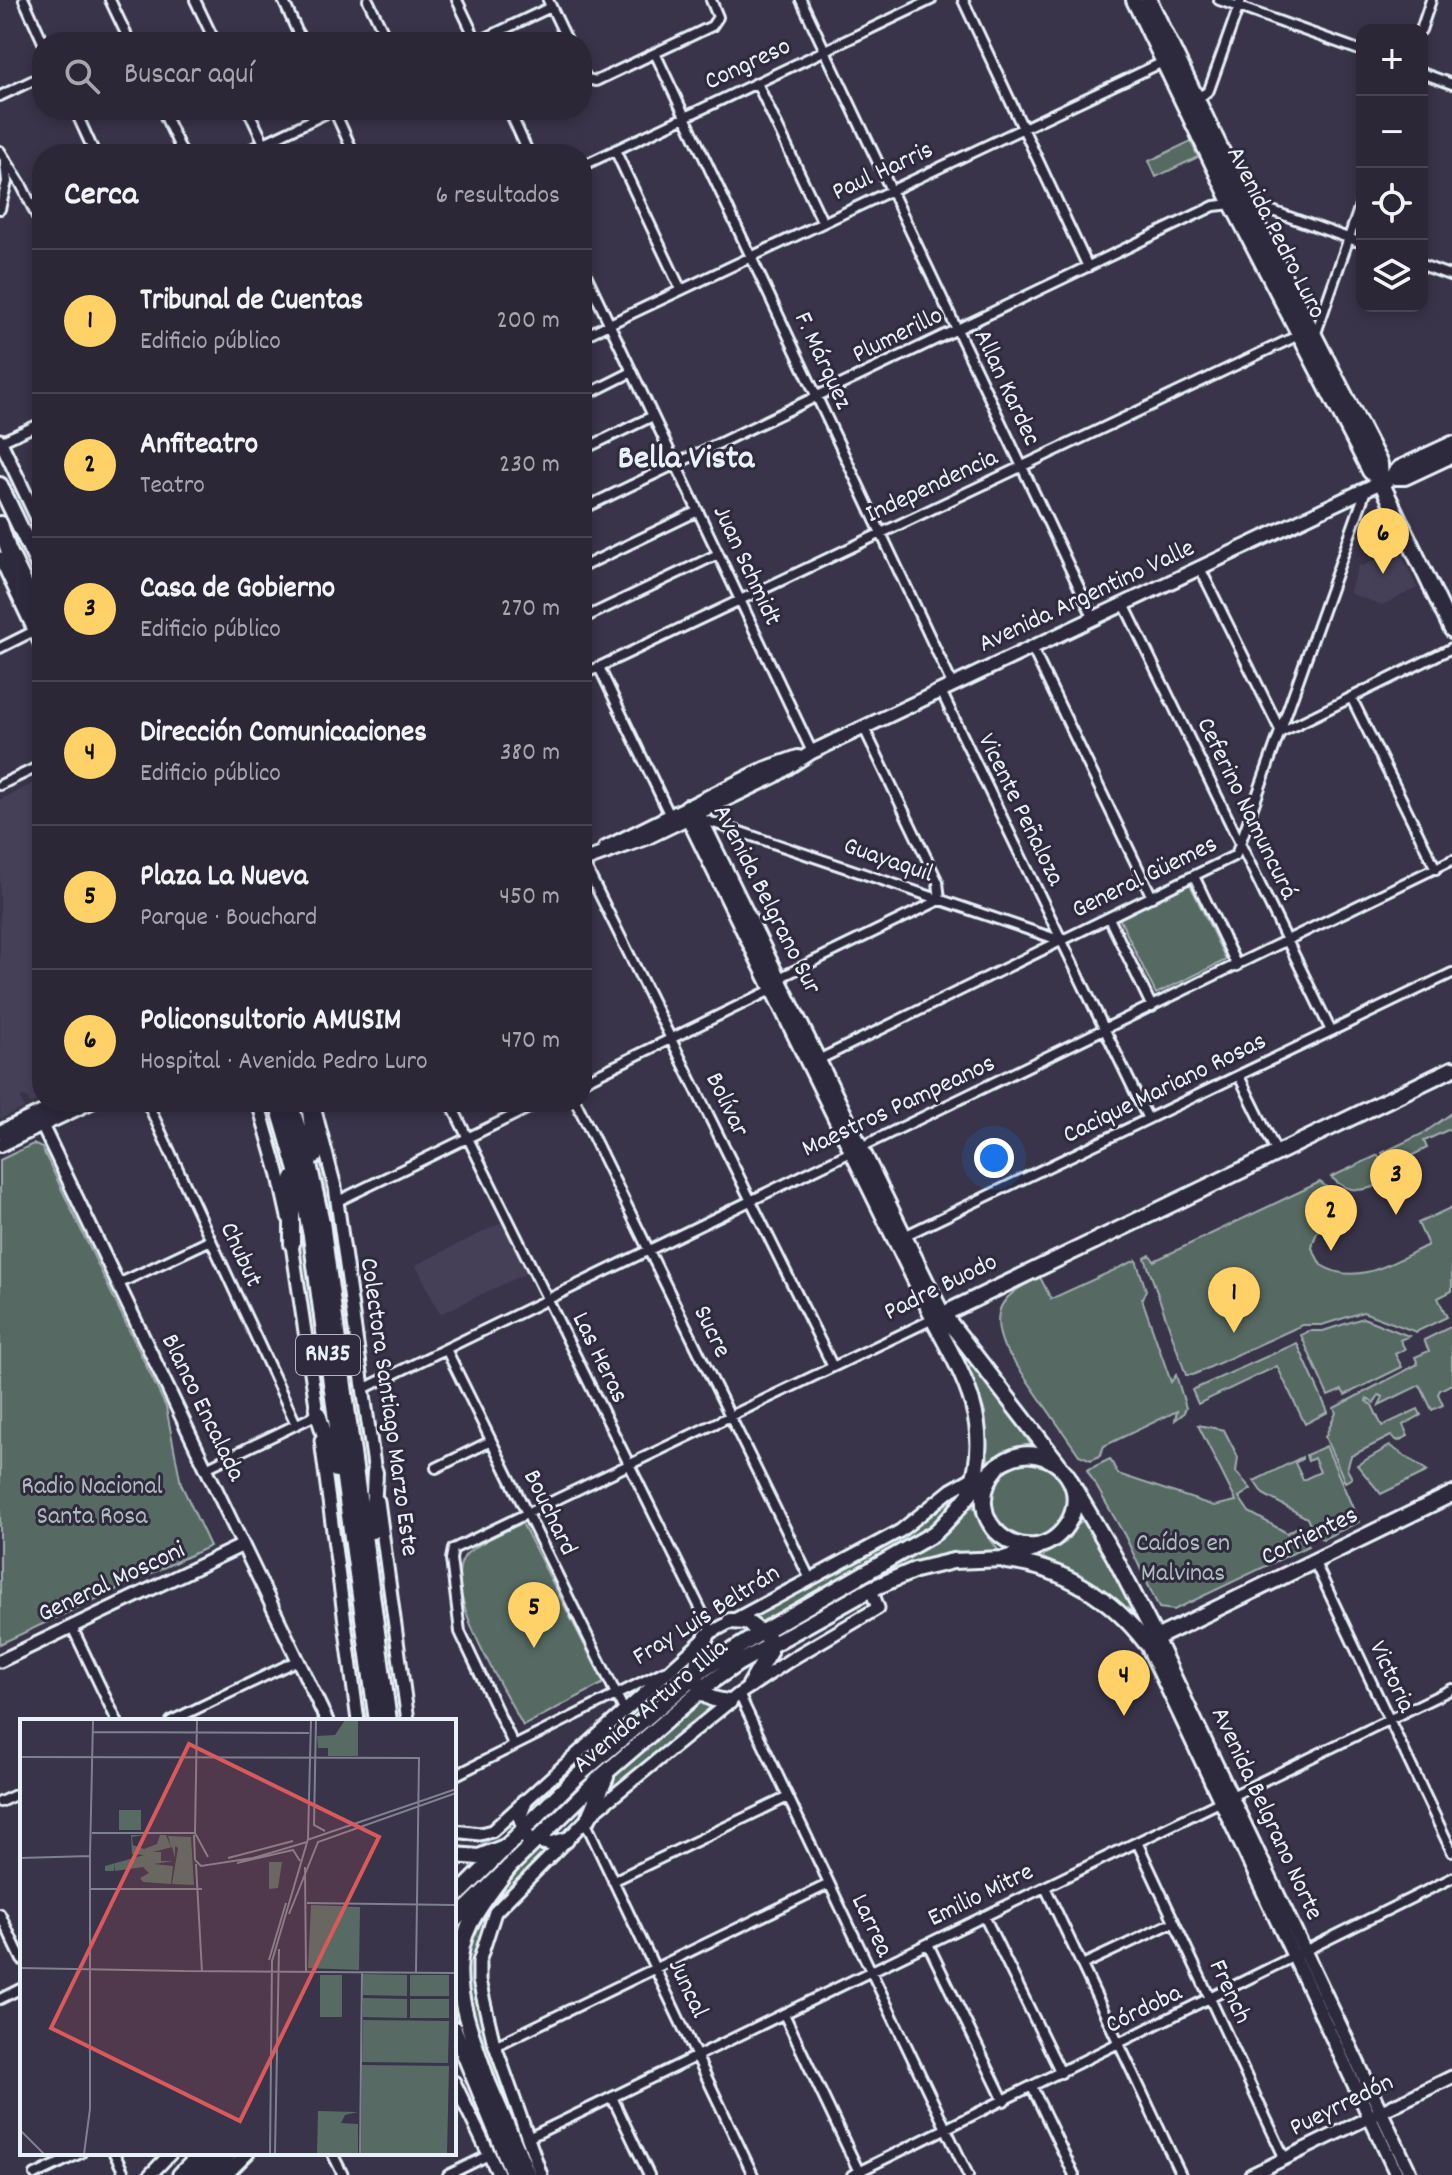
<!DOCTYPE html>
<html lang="es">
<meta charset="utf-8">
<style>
:root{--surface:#2b2737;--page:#332f3f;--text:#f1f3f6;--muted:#a6a5ad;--line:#474452;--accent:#ffd166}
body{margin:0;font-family:Dekko,sans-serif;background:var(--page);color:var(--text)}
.controls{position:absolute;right:24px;top:24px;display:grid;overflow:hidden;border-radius:16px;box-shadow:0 4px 12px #0003}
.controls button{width:72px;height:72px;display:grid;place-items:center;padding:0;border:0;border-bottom:2px solid var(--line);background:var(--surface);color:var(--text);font:40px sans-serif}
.you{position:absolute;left:994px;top:1158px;width:28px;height:28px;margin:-20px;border:6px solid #fff;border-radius:50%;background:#1a73e8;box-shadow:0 0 0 12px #1a73e833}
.badge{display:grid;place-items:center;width:52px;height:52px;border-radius:50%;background:var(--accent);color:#111;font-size:26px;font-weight:700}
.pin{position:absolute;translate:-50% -66px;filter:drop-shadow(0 2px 4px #0008)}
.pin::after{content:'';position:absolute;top:42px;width:28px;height:24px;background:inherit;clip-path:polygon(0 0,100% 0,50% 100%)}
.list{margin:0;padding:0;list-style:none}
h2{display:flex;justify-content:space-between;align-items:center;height:104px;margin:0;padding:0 32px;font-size:34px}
h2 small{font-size:26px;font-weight:400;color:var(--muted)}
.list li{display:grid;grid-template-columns:52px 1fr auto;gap:24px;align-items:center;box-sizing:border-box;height:144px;padding:0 32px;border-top:2px solid var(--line)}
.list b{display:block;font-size:30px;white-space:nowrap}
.list p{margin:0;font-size:26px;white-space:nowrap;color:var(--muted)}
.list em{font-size:26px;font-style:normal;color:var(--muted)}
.icon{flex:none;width:44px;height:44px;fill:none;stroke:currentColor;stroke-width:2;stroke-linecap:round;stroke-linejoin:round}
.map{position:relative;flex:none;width:1452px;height:2175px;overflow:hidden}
.search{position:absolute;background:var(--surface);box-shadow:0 4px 12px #0003;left:32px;top:32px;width:560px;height:88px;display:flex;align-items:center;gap:20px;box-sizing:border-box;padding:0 28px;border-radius:32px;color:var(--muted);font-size:30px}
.panel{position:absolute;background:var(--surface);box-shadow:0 4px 12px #0003;left:32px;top:144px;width:560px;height:968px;border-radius:32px}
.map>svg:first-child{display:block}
</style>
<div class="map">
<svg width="1452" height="2175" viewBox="0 0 1452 2175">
<rect width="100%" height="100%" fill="#393449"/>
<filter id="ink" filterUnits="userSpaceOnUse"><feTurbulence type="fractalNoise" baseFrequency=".0125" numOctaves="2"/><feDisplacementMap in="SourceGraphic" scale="16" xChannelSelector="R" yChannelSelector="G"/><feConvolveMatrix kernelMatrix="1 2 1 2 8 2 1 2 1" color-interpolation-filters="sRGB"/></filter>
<g filter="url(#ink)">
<path fill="#454058" d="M1398,548L1417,588L1382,605L1349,593L1359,565L1363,566Z
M42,779V1099L30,1104L26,1096L20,1098L24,1108L0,1119V800Z
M503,1222L527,1273L440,1314L416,1265Z"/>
<path fill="#576a64" stroke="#a0aeae" stroke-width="2" d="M1191,141L1198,157L1156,177L1149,161Z
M1190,884L1226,960L1156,994L1119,918Z
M1452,1113V1128L1424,1141L1427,1148L1389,1167L1382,1153L1424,1133Z
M315,1130L330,1189L369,1463L367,1505L337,1290L335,1243Z
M33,1144L42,1148L166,1407L181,1484L210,1546L0,1644V1160Z
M1378,1155L1390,1180C1368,1191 1350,1196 1331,1177Z
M1320,1182L1339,1196L1352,1201C1334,1210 1315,1227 1312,1248L1321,1265C1358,1288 1394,1261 1428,1245L1418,1223L1452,1207V1291L1438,1298L1447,1317L1416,1332L1363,1312L1322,1325H1302L1193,1375H1186L1145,1258L1150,1255L1154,1261Z
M298,1200L299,1201L333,1450C314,1374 297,1279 298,1200Z
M1136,1260L1146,1290L1142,1299L1171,1382L1176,1375L1186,1408L1183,1414L1175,1420L1177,1411L1104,1446L1100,1456L1091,1460L1079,1455L1004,1347C988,1308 1005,1293 1040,1277L1051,1299Z
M1363,1318L1409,1336L1400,1340L1405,1349L1395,1354L1402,1367L1345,1395L1342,1390L1328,1396L1301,1335L1309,1331H1323Z
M1452,1326V1384L1440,1390L1438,1394L1443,1405L1432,1410L1420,1385L1379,1405L1383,1397L1379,1395L1374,1403L1367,1399L1366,1401L1372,1405L1382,1426L1418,1409L1421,1415L1403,1425L1408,1436L1398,1441L1391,1436L1351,1456L1347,1469L1352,1478L1345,1482L1325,1437L1336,1413L1334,1408L1418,1364L1415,1357L1429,1351L1424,1340Z
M1297,1343L1328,1412L1305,1424L1277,1366L1198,1404L1192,1390Z
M972,1363L978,1365L1031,1445L1014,1448L991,1461L988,1460L985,1412L968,1369Z
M1198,1425L1224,1430L1238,1457L1236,1472L1251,1489L1239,1497L1249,1512L1287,1533L1299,1526L1308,1546L1174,1610L1159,1608L1125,1536L1087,1470L1110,1459L1118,1474L1214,1506L1236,1501Z
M1326,1446L1359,1522L1323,1539L1315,1536L1307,1518L1263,1494L1254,1481L1302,1457V1459L1295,1463L1303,1480L1320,1472L1314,1458L1308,1461L1306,1455Z
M1390,1446L1428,1471L1381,1494L1357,1465Z
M991 1501a38 38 0 1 1 76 0a38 38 0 1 1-76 0Z
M331,1470H333C345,1554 360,1637 371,1721H364Z
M958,1491L944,1515L923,1534L765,1623L747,1619Z
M972,1504L986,1534L1000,1552L944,1555L914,1563L772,1635L773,1631L935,1543L955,1526Z
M1084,1521L1112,1566L1142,1628L1116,1600L1093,1582L1043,1558L1044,1555L1066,1542L1080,1522Z
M522,1523L604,1683L523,1726C505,1691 441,1592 464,1557C470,1546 509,1530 522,1523Z
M694,1650L687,1675L527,1817L530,1803Z
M704,1702L718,1704L603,1799L612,1775L697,1704Z
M543,1847L551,1848L489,1914L475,1960L536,2175H533L474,2025L464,1971L470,1936L498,1890L537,1850Z"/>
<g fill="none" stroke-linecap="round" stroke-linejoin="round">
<path stroke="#8c9aab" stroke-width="3" d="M477,1850L492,1837"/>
<g stroke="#e8f1f8" stroke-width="14">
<path id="minor" d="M24,0L43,42
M110,0L130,42
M195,0L215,42
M283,0L302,42
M368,0L388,42
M457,0L477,42
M548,0L568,42
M801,0L1094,619
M963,0L1088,267
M1219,0L1362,51
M1421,30L1431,0
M477,42L551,7
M655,53L953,686
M582,71L587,79L596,81L712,26L718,17L711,0
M1422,73L1452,84
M757,83L823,223
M1196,94L1203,95L1209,90L1241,0
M0,96L42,76
M75,110L95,154
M162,110L183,154
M248,110L264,143
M334,110L354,154
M509,110L529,154
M615,150L681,290
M0,151L21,184L42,227
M241,154L333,110
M582,166L931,0
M1245,205L1267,209L1362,243
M0,209L7,182L5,162
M1422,265L1452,276
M582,266L812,752
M1315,336L1362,200
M582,337L1163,62L1166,65
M582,397L632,372
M0,442L42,423
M582,450L653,416
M582,509L1214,206L1232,204
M582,567L698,511
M1200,568L1281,732L1452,648
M1124,604L1331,1031
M582,619L718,554
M0,648L34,631
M1032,648L1152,897
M599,667L672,820
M582,675L1299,335
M941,691L1148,1119
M1351,697L1436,869
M864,728L938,882L940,900
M0,785L42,765
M702,819L1062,941
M583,861L833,1367
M1194,876L1237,966
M1109,918L1152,1007
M814,1062L1236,855L1366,490
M1239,1076L1277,1153
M582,1082L771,990L779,978L940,900
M147,1102L296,1424
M450,1102L712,1632
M576,1102L810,1579
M338,1201L541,1102
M902,1237L1452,973
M118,1284L211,1240
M446,1349L624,1710
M363,1389L1452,860
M206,1468L318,1414
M436,1468L491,1441
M1314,1561L1452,1852
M72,1627L117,1721
M739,1694L968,2175
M171,1721L298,1660
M514,1746L460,1632L451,1559L453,1549L933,1319
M454,1776L664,1671
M0,1802L22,1792
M585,1821L753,2175
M1137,1842L1285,2159
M613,1881L788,1797
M1045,1887L1181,2175
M0,1914L22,1960
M984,1916L1061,2073
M928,1944L1004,2101
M1082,1965L1174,1922
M0,1999L22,1988
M784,2014L860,2174
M495,2046L829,1884
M1032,2087L1074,2175
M612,2097L649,2175
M528,2138L1452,1689
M114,2153L125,2175
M332,2153L343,2175
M35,2175L81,2153
M448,2175L489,2155
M852,2175L1452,1878"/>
</g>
<g stroke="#e8f1f8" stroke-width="17">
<path id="tertiary" d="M0,440L42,529
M0,558L42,647
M258,1102L278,1172L288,1217
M313,1103L335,1187L376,1480
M39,1119L327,1721
M291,1238L318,1419
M321,1440L358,1721
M378,1501L408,1721
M0,1661L243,1545
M454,1831L480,1834L492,1831L712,1632L900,1531L951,1490L974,1477
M454,2082L499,2175
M150,2175L171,2153
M226,2175L248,2153
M541,2175L493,2040L479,1981V1962L495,1912L596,1810L739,1694L793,1658L878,1608L871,1589
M1251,2175L1452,2077"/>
</g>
<g stroke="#e8f1f8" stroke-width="18">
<path id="secondary" d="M687,806L694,808L698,813L943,1314
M685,812L933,1319
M605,848L764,769L798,757
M583,861L646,838L775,776L812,752L1381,482
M0,1132L64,1102
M0,1145L91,1102
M1156,1638L1411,2175
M1146,1643L1397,2175"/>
</g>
<g stroke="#e8f1f8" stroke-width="20">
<path id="primary" d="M1134,0L1232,204L1370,471L1381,482L1452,630
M1149,0L1253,216L1380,464L1381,482
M1392,477H1405L1452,455
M1381,482L1392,477L1400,468L1452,444
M943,1314L1058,1463
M1074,1488L1114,1556L1156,1638
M970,1490C994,1426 963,1374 933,1319L1452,1069
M1006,1561C1063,1567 1112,1598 1146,1643L1452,1494
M730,1621L747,1622L768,1638L769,1652L750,1685
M707,1636C699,1651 687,1686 709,1697C714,1700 722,1701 729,1702
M524,1802L520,1814L527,1838L553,1844L566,1840
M589,1817L606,1777
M454,1899L574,1779L704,1669L762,1632L933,1534C966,1510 996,1435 1048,1459C1061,1465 1071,1477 1074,1491C1076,1503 1073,1516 1066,1526C1030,1578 952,1520 998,1467
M454,1921L603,1775L711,1682L737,1664L871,1589L915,1570L953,1561L1004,1559L1035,1549"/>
</g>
<g stroke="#e8f1f8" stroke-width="20">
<path id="trunk" d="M0,485L42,573
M0,524L8,549L42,620
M40,524L42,533
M277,1102L300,1181L311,1236L377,1721
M290,1102L309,1164L322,1222L389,1721
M309,1102L315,1156
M292,1244V1179
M318,1414L336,1470
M372,1531L375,1472
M454,1855L479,1857L507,1846
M454,2029L514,2175
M487,2080L528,2175
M489,2086C473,2035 443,1977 470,1924C480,1904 495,1886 509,1867
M180,2175L202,2153
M196,2175L219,2153
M212,2175L230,2153"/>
</g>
<use href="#minor" stroke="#2f2a3d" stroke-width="8"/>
<use href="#tertiary" stroke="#2f2a3d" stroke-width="11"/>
<use href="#secondary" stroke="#2f2a3d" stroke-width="12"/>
<use href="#primary" stroke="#2f2a3d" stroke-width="14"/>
<use href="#trunk" stroke="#2f2a3d" stroke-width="14"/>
</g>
</g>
<g text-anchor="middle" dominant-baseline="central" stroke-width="6" stroke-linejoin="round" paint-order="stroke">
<rect fill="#2f2a3d" stroke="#b0b5c0" stroke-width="2" x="296" y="1335" width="64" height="40" rx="6"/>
<g font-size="24" font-weight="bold" fill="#e8f1f8">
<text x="328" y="1355">RN35</text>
</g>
<g font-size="26" fill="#e8f1f8" stroke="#2f2a3d">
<text transform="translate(748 65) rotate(-25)">Congreso</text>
<text transform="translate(883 172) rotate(-25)">Paul Harris</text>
<text transform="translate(1275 233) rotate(63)">Avenida Pedro Luro</text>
<text transform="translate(898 336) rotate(-26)">Plumerillo</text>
<text transform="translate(822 361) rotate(65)">F. Márquez</text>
<text transform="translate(1006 388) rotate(65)">Allan Kardec</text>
<text transform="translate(932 487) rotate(-25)">Independencia</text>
<text transform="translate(746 566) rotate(65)">Juan Schmidt</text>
<text transform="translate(1087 597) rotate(-25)">Avenida Argentino Valle</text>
<text transform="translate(1246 809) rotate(64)">Ceferino Namuncurá</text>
<text transform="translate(1020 810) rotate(64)">Vicente Peñaloza</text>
<text transform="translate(888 861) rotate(19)">Guayaquil</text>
<text transform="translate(1145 878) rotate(-26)">General Güemes</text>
<text transform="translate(766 900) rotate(63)">Avenida Belgrano Sur</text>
<text transform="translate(1165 1089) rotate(-26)">Cacique Mariano Rosas</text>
<text transform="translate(726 1105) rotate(64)">Bolívar</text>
<text transform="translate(899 1107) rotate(-25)">Maestros Pampeanos</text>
<text transform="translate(240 1255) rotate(65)">Chubut</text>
<text transform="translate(941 1288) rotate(-26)">Padre Buodo</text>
<text transform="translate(711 1332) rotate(64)">Sucre</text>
<text transform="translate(599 1358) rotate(64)">Las Heras</text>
<text transform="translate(388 1407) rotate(82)">Colectora Santiago Marzo Este</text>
<text transform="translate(202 1408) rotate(64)">Blanco Encalada</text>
<text transform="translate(549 1513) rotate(64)">Bouchard</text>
<text transform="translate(1310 1537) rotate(-26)">Corrientes</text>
<text transform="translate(112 1583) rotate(-25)">General Mosconi</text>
<text transform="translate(707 1616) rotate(-32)">Fray Luis Beltrán</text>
<text transform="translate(1391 1677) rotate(65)">Victoria</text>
<text transform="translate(651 1707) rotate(-40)">Avenida Arturo Illia</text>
<text transform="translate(1266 1814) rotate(65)">Avenida Belgrano Norte</text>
<text transform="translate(981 1896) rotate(-26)">Emilio Mitre</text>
<text transform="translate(871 1926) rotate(65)">Larrea</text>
<text transform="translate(687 1989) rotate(65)">Juncal</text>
<text transform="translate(1229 1992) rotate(65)">French</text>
<text transform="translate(1144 2010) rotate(-26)">Córdoba</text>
<text transform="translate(1342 2106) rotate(-26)">Pueyrredón</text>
</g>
<g font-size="26" fill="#aebbbd" stroke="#2f2a3d">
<text x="92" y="1487">Radio Nacional<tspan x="92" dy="30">Santa Rosa</tspan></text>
<text x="1183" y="1544">Caídos en<tspan x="1183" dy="30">Malvinas</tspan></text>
</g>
<g font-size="34" font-weight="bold" fill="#e8f1f8" stroke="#2f2a3d">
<text x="686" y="460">Bella Vista</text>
</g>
</g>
<g transform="translate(20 1719)">
<rect width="436" height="436" fill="#393449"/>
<path d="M325,1H338V37H308V29H298L297,17L315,16ZM99,91H121V111H99ZM111,116H125L112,118L113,126L124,130L137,125L140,116H146L151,128L148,117L171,118L174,166L152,165L158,129L155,127V139L152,128L133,133H141V142H153L134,145L153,147L151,165L123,163L120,159L129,154L123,148L95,152V145L94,152H85V147L124,136L112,135ZM249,143H262L258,169L249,170ZM291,186L340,188L339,251L288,249ZM343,255L387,256V277L343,276ZM300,256H322V298H300ZM390,256H429V277H390ZM343,279L387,280V299L343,298ZM390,280H429V299H390ZM343,301L429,302L428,344L342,343ZM342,346L429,347L427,435H341ZM298,392L338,393L325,396L321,404L338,405V435H297Z" fill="#576a64"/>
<path fill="none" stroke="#7f808f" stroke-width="2" d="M177,1L175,114L188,138M296,1L294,106L305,112M73,13L289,14M0,38L399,39L396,253M407,80L436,70M72,114H175M174,116L175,141M287,121L410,79M70,137L73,1M0,139L70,137M208,139L273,122M175,141L181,147L233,139L287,123M217,144L273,131L280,142M176,145L182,253M285,148L286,253M71,170H182M287,184L436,186M269,195L298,123L436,74M249,241L266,184M0,249L164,252M162,252L436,254M0,411L24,435M64,435L70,390V137M250,435L252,242L288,120L291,1M255,435L259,230M340,435L342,254"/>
<path fill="#da5a5c" fill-opacity="0.15" stroke="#da5a5c" stroke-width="4" d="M169,25L359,118L220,402L31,309Z"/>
<rect width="436" height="436" fill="none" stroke="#e8f1f8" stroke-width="4"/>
</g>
</svg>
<div class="controls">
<button>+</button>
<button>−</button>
<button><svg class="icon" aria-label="locate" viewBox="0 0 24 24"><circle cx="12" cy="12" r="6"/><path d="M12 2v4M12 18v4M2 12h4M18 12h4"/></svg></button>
<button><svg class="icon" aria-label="layers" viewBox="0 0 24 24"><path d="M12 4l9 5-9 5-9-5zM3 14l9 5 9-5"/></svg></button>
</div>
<div class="you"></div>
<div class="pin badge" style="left:1234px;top:1333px">1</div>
<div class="pin badge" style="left:1331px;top:1251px">2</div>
<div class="pin badge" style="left:1396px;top:1215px">3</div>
<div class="pin badge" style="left:1124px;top:1716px">4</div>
<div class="pin badge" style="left:534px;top:1648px">5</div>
<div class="pin badge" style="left:1383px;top:574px">6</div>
<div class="search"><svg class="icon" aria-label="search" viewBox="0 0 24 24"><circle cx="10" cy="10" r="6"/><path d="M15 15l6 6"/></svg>Buscar aquí</div>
<section class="panel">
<h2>Cerca<small>6 resultados</small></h2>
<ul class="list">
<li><span class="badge">1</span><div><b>Tribunal de Cuentas</b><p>Edificio público</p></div><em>200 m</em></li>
<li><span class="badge">2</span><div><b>Anfiteatro</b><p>Teatro</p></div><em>230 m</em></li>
<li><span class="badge">3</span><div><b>Casa de Gobierno</b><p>Edificio público</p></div><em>270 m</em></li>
<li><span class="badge">4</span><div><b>Dirección Comunicaciones</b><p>Edificio público</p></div><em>380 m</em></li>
<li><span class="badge">5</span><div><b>Plaza La Nueva</b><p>Parque · Bouchard</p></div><em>450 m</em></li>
<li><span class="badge">6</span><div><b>Policonsultorio AMUSIM</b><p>Hospital · Avenida Pedro Luro</p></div><em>470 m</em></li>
</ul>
</section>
</div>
